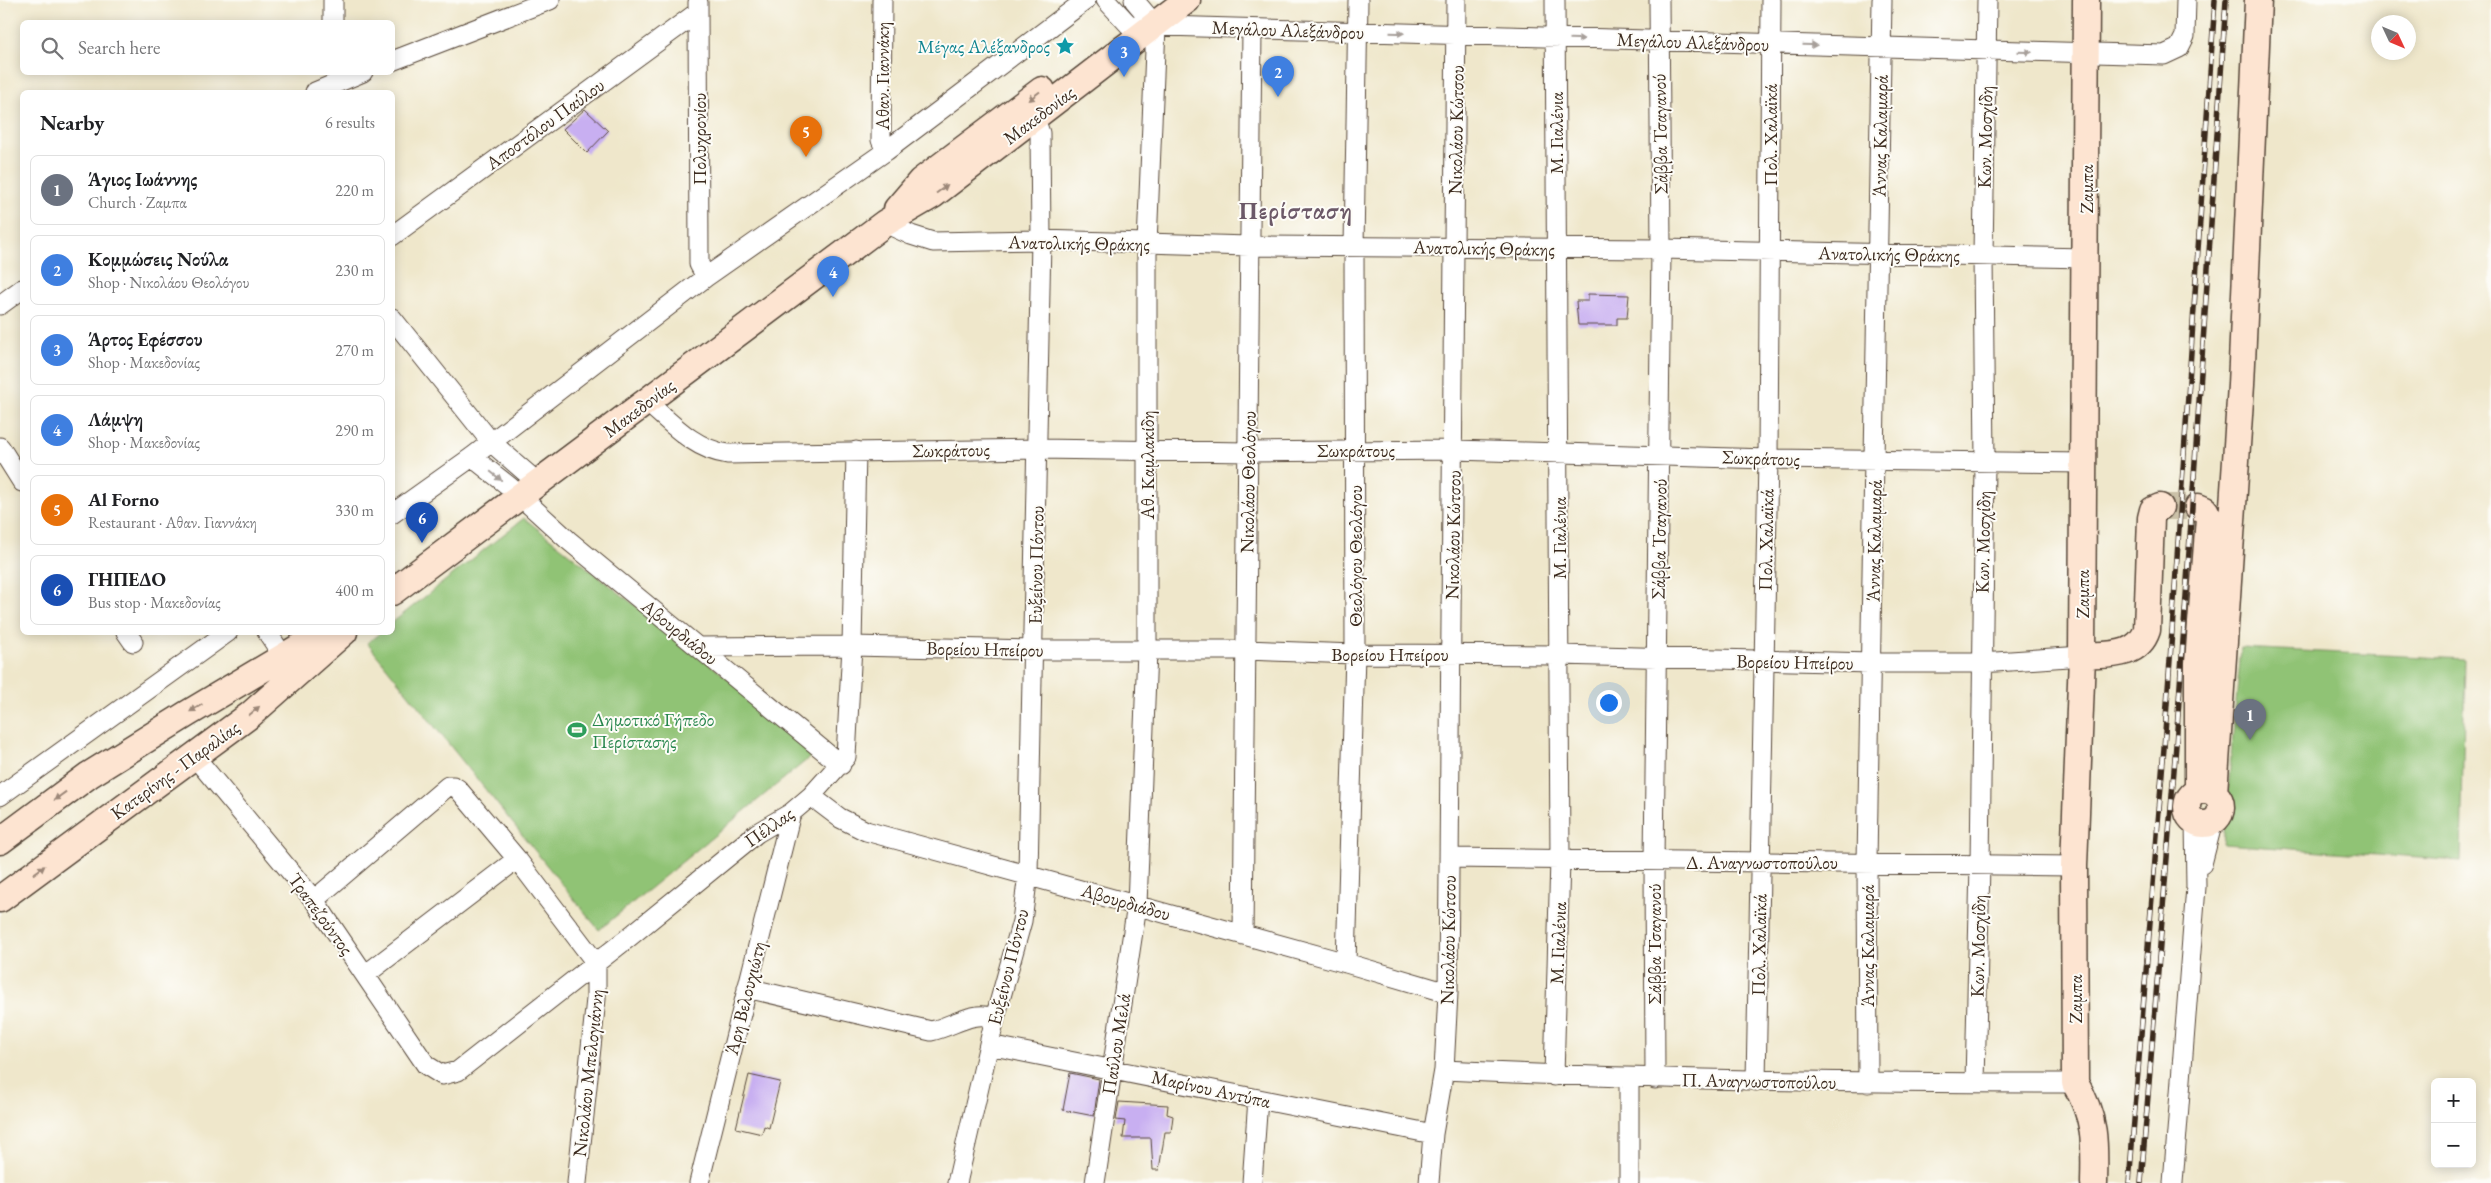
<!DOCTYPE html>
<meta charset="utf-8">
<style>
:root{--surface:#fff;--page:#f2f2f2;--text:#202124;--muted:#757577;--line:#e0e0e0;--accent:#111827}
body{margin:0;font-family:"EB Garamond",serif;background:var(--page);color:var(--text)}
.controls{position:absolute;right:15px;bottom:15px;display:grid;overflow:hidden;border-radius:8px;box-shadow:0 2px 12px #0003}
.controls button{width:45px;height:45px;display:grid;place-items:center;padding:0;border:0;border-bottom:1px solid var(--line);background:var(--surface);color:var(--text);font:25px sans-serif}
.compass{position:absolute;left:2371px;top:15px;width:45px;height:45px;border-radius:50%;background:var(--surface);box-shadow:0 2px 12px #0003;rotate:134deg}
.you{position:absolute;left:1608px;top:702px;width:18px;height:18px;margin:-12px;border:4px solid #fff;border-radius:50%;background:#1a73e8;box-shadow:0 0 0 8px #1a73e833}
.badge{display:grid;place-items:center;width:32px;height:32px;border-radius:50%;background:var(--accent);color:#fff;font-size:16px;font-weight:700}
.pin{position:absolute;translate:-50% -41px;filter:drop-shadow(0 1px 2px #0008)}
.pin::after{content:'';position:absolute;top:26px;width:18px;height:15px;background:inherit;clip-path:polygon(0 0,100% 0,50% 100%)}
.list{margin:0;padding:0;list-style:none}
h2{display:flex;justify-content:space-between;align-items:center;height:65px;margin:0;padding:0 20px;font-size:21px}
h2 small{font-size:16px;font-weight:400;color:var(--muted)}
.list li{display:grid;grid-template-columns:32px 1fr auto;gap:15px;align-items:center;box-sizing:border-box;height:70px;margin:0 10px 10px;padding:0 10px;border:1px solid var(--line);border-radius:8px}
.list b{display:block;font-size:19px;white-space:nowrap}
.list p{margin:0;font-size:16px;white-space:nowrap;color:var(--muted)}
.list em{font-size:16px;font-style:normal;color:var(--muted)}
.icon{flex:none;width:28px;height:28px;fill:none;stroke:currentColor;stroke-width:2;stroke-linecap:round;stroke-linejoin:round}
.map{position:relative;flex:none;width:2491px;height:1183px;overflow:hidden}
.search{position:absolute;background:var(--surface);box-shadow:0 2px 12px #0003;left:20px;top:20px;width:375px;height:55px;display:flex;align-items:center;gap:12px;box-sizing:border-box;padding:0 18px;border-radius:8px;color:var(--muted);font-size:19px}
.panel{position:absolute;background:var(--surface);box-shadow:0 2px 12px #0003;left:20px;top:90px;width:375px;height:545px;border-radius:8px}
.map>svg:first-child{display:block}
</style>
<div class="map">
<svg width="2491" height="1183" viewBox="0 0 2491 1183">
<rect width="100%" height="100%" fill="#fdfcf7"/>
<filter id="ink" filterUnits="userSpaceOnUse"><feTurbulence type="fractalNoise" baseFrequency=".02" numOctaves="2"/><feDisplacementMap in="SourceGraphic" scale="10" xChannelSelector="R" yChannelSelector="G"/><feConvolveMatrix kernelMatrix="1 2 1 2 8 2 1 2 1" color-interpolation-filters="sRGB"/></filter>
<filter id="wash" filterUnits="userSpaceOnUse"><feTurbulence type="fractalNoise" baseFrequency=".0096" numOctaves="4" result="noise"/><feDisplacementMap in="SourceGraphic" scale="20" xChannelSelector="R" yChannelSelector="G"/><feGaussianBlur stdDeviation="1.12" result="paint"/><feColorMatrix in="noise" values="0 0 0 0 0 0 0 0 0 0 0 0 0 0 0 0 0 1.4 0 .05"/><feComposite in="paint" operator="in"/></filter>
<g filter="url(#wash)">
<rect width="100%" height="100%" fill="#efe7cb"/>
<path fill="#90c375" stroke="#66764a" d="M524,518L819,750L599,930L367,643L380,633L392,632L393,622Z
M2241,648L2465,659L2461,861L2223,844Z"/>
<g id="blocks">
<path fill="#c8aff1" d="M585,109L608,131L587,153L563,129Z
M1588,294L1629,295L1627,318H1617V325H1578L1576,301H1588Z
M1070,1073L1099,1079L1094,1116L1063,1110Z
M749,1075L780,1082L769,1128L764,1126L762,1134L736,1128Z
M1119,1102L1168,1105L1167,1114L1173,1116L1171,1132H1165L1159,1170H1153L1151,1138H1123L1125,1121L1116,1120Z"/>
</g>
</g>
<g filter="url(#ink)">
<use href="#blocks" fill-opacity="0" stroke="#564638" stroke-width="1"/>
<g fill="none" stroke-linecap="round" stroke-linejoin="round">
<path stroke="#cbc1a8" stroke-width="26" stroke-dasharray="26 13" stroke-linecap="butt" d="M2160,507H2198"/>
<g stroke="#564638" stroke-width="21">
<path id="street" d="M333,0V22
M882,0L881,140L886,151
M1106,0L1129,25L2164,55L2179,48L2185,36L2186,0
M1134,0L1156,26
M698,2L699,264L706,277
M392,61L550,0
M315,92L363,72
M885,223L911,235L933,242L1041,240L1249,246L1661,249L2086,258
M392,236L698,12
M0,305L22,289
M392,318L491,442L538,483
M647,402C671,423 695,450 728,454L1038,449L1249,452L1454,450L1768,459L2082,463
M0,447L22,482
M472,457L510,487L568,540L841,765
M392,514L472,457L706,277L886,151L1086,0
M126,632L133,642
M267,632L283,656
M698,647L852,646L1035,650H1246L1355,654L1559,655L1872,663H1981L2082,656
M194,756L314,900L426,1065L442,1075L458,1071L628,938L757,833L791,813L811,796L846,757L852,646L856,451
M0,796L228,632
M811,796L840,818L866,831L1346,963L1448,993
M1449,858L2074,866
M2202,864L2213,821
M314,900L448,786H453L458,789L517,859L596,963
M1243,935L1252,29
M1346,963L1355,654L1354,247L1358,0
M365,975L517,859
M747,988L931,1031C954,1026 972,1010 995,1018
M989,1045L1433,1134
M1444,1070C1654,1080 1864,1083 2075,1083
M1554,1076L1560,859L1555,0
M1629,1078V1183
M1655,1079L1654,862L1661,249L1659,0
M1756,1081L1768,459L1771,0
M1868,1083L1867,862L1882,0
M1975,1083L1980,864L1985,463L1983,255L1987,0
M577,1183L596,999V963
M699,1183L791,813
M957,1183L995,1018L1022,921L1028,874L1041,240L1040,133L1035,119
M1095,1183L1137,905L1147,651V244L1156,26
M1252,1183L1258,1099
M1429,1183L1433,1134L1444,1070L1448,993L1456,0
M2173,1183L2196,887L2195,821"/>
</g>
<g stroke="#564638" stroke-width="29">
<path id="secondary" d="M2086,0L2082,656L2074,866L2075,1083C2096,1118 2095,1143 2094,1183
M897,209L921,181L1042,90
M2198,507L2205,510L2209,518L2198,663V790
M392,592L885,223L933,195L1187,0
M2082,656C2107,654 2138,658 2147,630L2151,518L2153,510L2160,507
M2187 807a17 17 0 1 1 34 0a17 17 0 1 1-34 0Z
M2214,793L2241,385L2258,0
M0,841L89,775L187,714L325,632
M0,899L250,715L344,632"/>
</g>
<use href="#street" stroke="#fff" stroke-width="19"/>
<use href="#secondary" stroke="#fde4d1" stroke-width="26"/>
<g stroke="#3b2a1e" stroke-width="5.5">
<path id="rail" d="M2129,1183L2164,748L2215,0
M2141,1183L2176,745L2226,0"/>
</g>
<use href="#rail" stroke="#fdfcf7" stroke-width="4" stroke-dasharray="11" stroke-linecap="butt"/>
</g>
<defs><path id="oneway-solid" d="M-6-.8H1V-3.2L6.5 0L1 3.2V.8H-6Z" transform="scale(1.25)"/></defs>
<g fill="#a79f9a">
<use href="#oneway-solid" transform="translate(1397 33) rotate(2)"/>
<use href="#oneway-solid" transform="translate(1577 39) rotate(2)"/>
<use href="#oneway-solid" transform="translate(1810 45) rotate(2)"/>
<use href="#oneway-solid" transform="translate(2025 52) rotate(2)"/>
<use href="#oneway-solid" transform="translate(496 476) rotate(39)"/>
</g>
<g fill="#9c8778">
<use href="#oneway-solid" transform="translate(1034 96) rotate(143)"/>
<use href="#oneway-solid" transform="translate(942 189) rotate(-37)"/>
<use href="#oneway-solid" transform="translate(196 708) rotate(149)"/>
<use href="#oneway-solid" transform="translate(254 711) rotate(-40)"/>
<use href="#oneway-solid" transform="translate(60 796) rotate(144)"/>
<use href="#oneway-solid" transform="translate(39 870) rotate(-36)"/>
</g>
</g>
<defs>
<g id="sight-bare" transform="scale(1.5)"><path d="M0-6L1.8-2.2L6-1.7L2.9 1.2L3.7 5.4L0 3.3L-3.7 5.4L-2.9 1.2L-6-1.7L-1.8-2.2Z" fill="#0f9aa8" stroke="#fdfcf7" stroke-width="2.5" paint-order="stroke"/></g>
<g id="stadium-bare" transform="scale(1.5)"><path d="M0-5a6.5 5 0 1 0 0 10a6.5 5 0 1 0 0-10ZM-3.5-1.8h7v3.6h-7Z" fill="#2e9e5b" stroke="#fdfcf7" stroke-width="2.5" paint-order="stroke"/></g>
</defs>
<g fill-rule="evenodd">
<use href="#sight-bare" x="1065" y="46"/>
<use href="#stadium-bare" x="577" y="730"/>
</g>
<g text-anchor="middle" dominant-baseline="central" stroke-width="4" stroke-linejoin="round" paint-order="stroke">
<g font-size="19" fill="#3b2a1e" stroke="#fdfcf7">
<text transform="translate(1288 30) rotate(2)">Μεγάλου Αλεξάνδρου</text>
<text transform="translate(1693 42) rotate(2)">Μεγάλου Αλεξάνδρου</text>
<text transform="translate(882 76) rotate(-90)">Αθαν. Γιαννάκη</text>
<text transform="translate(1039 115) rotate(-37)">Μακεδονίας</text>
<text transform="translate(545 124) rotate(-36)">Αποστόλου Παύλου</text>
<text transform="translate(1456 130) rotate(-89)">Νικολάου Κώτσου</text>
<text transform="translate(1556 133) rotate(-90)">Μ. Γιαλένια</text>
<text transform="translate(1660 134) rotate(-91)">Σάββα Τσαγανού</text>
<text transform="translate(1770 135) rotate(-90)">Πολ. Χαλαϊκά</text>
<text transform="translate(1880 136) rotate(-89)">Άννας Καλαμαρά</text>
<text transform="translate(1985 137) rotate(-89)">Κων. Μοσχίδη</text>
<text transform="translate(699 139) rotate(-90)">Πολυχρονίου</text>
<text transform="translate(2086 189) rotate(-90)">Ζαμπα</text>
<text transform="translate(1079 243) rotate(1)">Ανατολικής Θράκης</text>
<text transform="translate(1484 248) rotate(1)">Ανατολικής Θράκης</text>
<text transform="translate(1889 254) rotate(1)">Ανατολικής Θράκης</text>
<text transform="translate(639 408) rotate(-37)">Μακεδονίας</text>
<text transform="translate(951 450) rotate(-1)">Σωκράτους</text>
<text x="1356" y="450">Σωκράτους</text>
<text transform="translate(1761 458) rotate(2)">Σωκράτους</text>
<text transform="translate(1147 465) rotate(-90)">Αθ. Καμλακίδη</text>
<text transform="translate(1248 482) rotate(-89)">Νικολάου Θεολόγου</text>
<text transform="translate(1453 535) rotate(-89)">Νικολάου Κώτσου</text>
<text transform="translate(1559 538) rotate(-90)">Μ. Γιαλένια</text>
<text transform="translate(1659 539) rotate(-89)">Σάββα Τσαγανού</text>
<text transform="translate(1766 540) rotate(-89)">Πολ. Χαλαϊκά</text>
<text transform="translate(1874 541) rotate(-89)">Άννας Καλαμαρά</text>
<text transform="translate(1983 542) rotate(-89)">Κων. Μοσχίδη</text>
<text transform="translate(1355 556) rotate(-90)">Θεολόγου Θεολόγου</text>
<text transform="translate(1036 565) rotate(-89)">Ευξείνου Πόντου</text>
<text transform="translate(2082 594) rotate(-90)">Ζαμπα</text>
<text transform="translate(680 632) rotate(39)">Αβουρδιάδου</text>
<text transform="translate(985 649) rotate(1)">Βορείου Ηπείρου</text>
<text x="1390" y="654">Βορείου Ηπείρου</text>
<text transform="translate(1795 662) rotate(1)">Βορείου Ηπείρου</text>
<text transform="translate(175 770) rotate(-36)">Κατερίνης - Παραλίας</text>
<text transform="translate(769 827) rotate(-35)">Πέλλας</text>
<text x="1762" y="862">Δ. Αναγνωστοπούλου</text>
<text transform="translate(1126 902) rotate(16)">Αβουρδιάδου</text>
<text transform="translate(321 914) rotate(54)">Τραπεζούντος</text>
<text transform="translate(1448 940) rotate(-89)">Νικολάου Κώτσου</text>
<text transform="translate(1558 943) rotate(-88)">Μ. Γιαλένια</text>
<text transform="translate(1654 944) rotate(-90)">Σάββα Τσαγανού</text>
<text transform="translate(1759 945) rotate(-89)">Πολ. Χαλαϊκά</text>
<text transform="translate(1867 946) rotate(-90)">Άννας Καλαμαρά</text>
<text transform="translate(1978 946) rotate(-89)">Κων. Μοσχίδη</text>
<text transform="translate(1008 967) rotate(-76)">Ευξείνου Πόντου</text>
<text transform="translate(745 998) rotate(-76)">Άρη Βελουχιώτη</text>
<text transform="translate(2075 999) rotate(-90)">Ζαμπα</text>
<text transform="translate(1116 1044) rotate(-81)">Παύλου Μελά</text>
<text transform="translate(588 1073) rotate(-84)">Νικολάου Μπελογιάννη</text>
<text transform="translate(1759 1081) rotate(1)">Π. Αναγνωστοπούλου</text>
<text transform="translate(1211 1089) rotate(12)">Μαρίνου Αντύπα</text>
</g>
<g font-size="19" fill="#0d838f" stroke="#fdfcf7" text-anchor="end">
<text x="1050" y="46">Μέγας Αλέξανδρος</text>
</g>
<g font-size="19" fill="#27864d" stroke="#fdfcf7" text-anchor="start">
<text x="592" y="719">Δημοτικό Γήπεδο<tspan x="592" dy="22">Περίστασης</tspan></text>
</g>
<g font-size="24" font-weight="bold" letter-spacing="1" fill="#6c5968" stroke="#fdfcf7">
<text x="1296" y="210">Περίσταση</text>
</g>
</g>
</svg>
<div class="controls">
<button>+</button>
<button>−</button>
</div>
<svg class="compass" viewBox="-18 -18 36 36"><path d="M0-13l5 13h-10z" fill="#e53935"/><path d="M0 13l5-13h-10z" fill="#757577"/></svg>
<div class="you"></div>
<div class="pin badge" style="left:2250px;top:740px;background:#6b7280">1</div>
<div class="pin badge" style="left:1278px;top:97px;background:#3f7fe0">2</div>
<div class="pin badge" style="left:1124px;top:77px;background:#3f7fe0">3</div>
<div class="pin badge" style="left:833px;top:297px;background:#3f7fe0">4</div>
<div class="pin badge" style="left:806px;top:157px;background:#e8710a">5</div>
<div class="pin badge" style="left:422px;top:543px;background:#1a4fb4">6</div>
<div class="search"><svg class="icon" aria-label="search" viewBox="0 0 24 24"><circle cx="10" cy="10" r="6"/><path d="M15 15l6 6"/></svg>Search here</div>
<section class="panel">
<h2>Nearby<small>6 results</small></h2>
<ul class="list">
<li><span class="badge" style="background:#6b7280">1</span><div><b>Άγιος Ιωάννης</b><p>Church · Ζαμπα</p></div><em>220 m</em></li>
<li><span class="badge" style="background:#3f7fe0">2</span><div><b>Κομμώσεις Νούλα</b><p>Shop · Νικολάου Θεολόγου</p></div><em>230 m</em></li>
<li><span class="badge" style="background:#3f7fe0">3</span><div><b>Άρτος Εφέσσου</b><p>Shop · Μακεδονίας</p></div><em>270 m</em></li>
<li><span class="badge" style="background:#3f7fe0">4</span><div><b>Λάμψη</b><p>Shop · Μακεδονίας</p></div><em>290 m</em></li>
<li><span class="badge" style="background:#e8710a">5</span><div><b>Al Forno</b><p>Restaurant · Αθαν. Γιαννάκη</p></div><em>330 m</em></li>
<li><span class="badge" style="background:#1a4fb4">6</span><div><b>ΓΗΠΕΔΟ</b><p>Bus stop · Μακεδονίας</p></div><em>400 m</em></li>
</ul>
</section>
</div>
